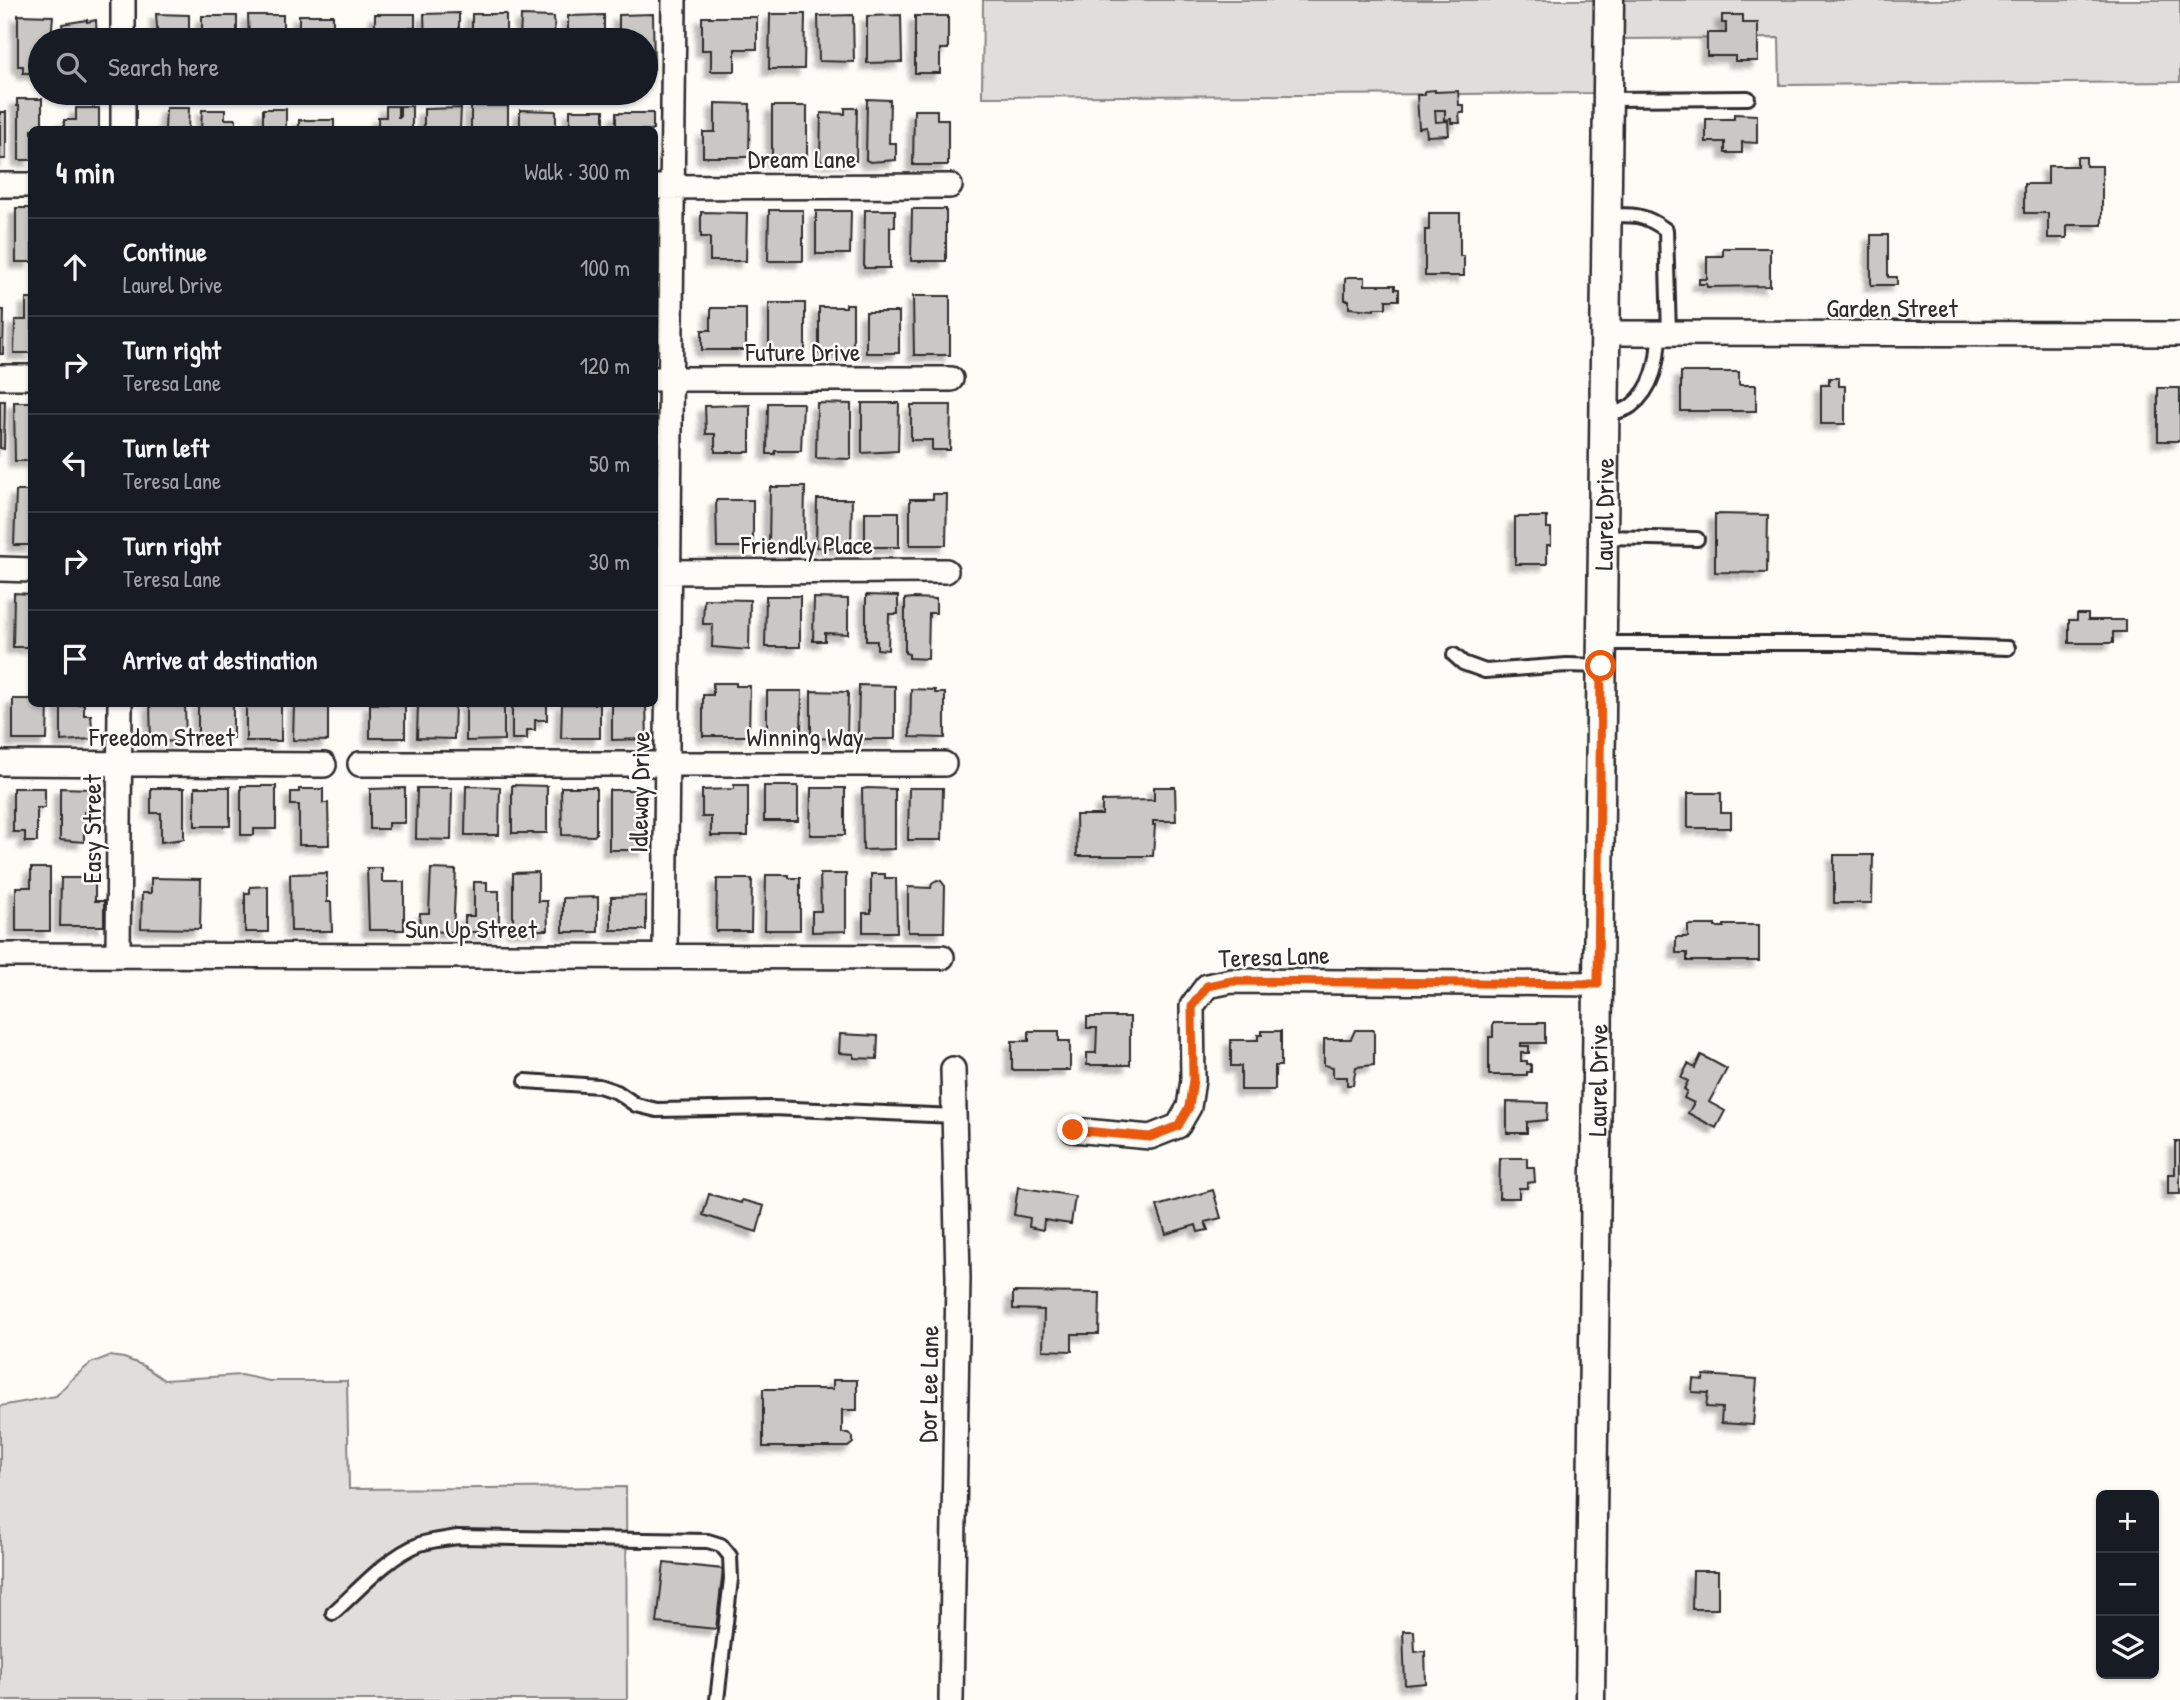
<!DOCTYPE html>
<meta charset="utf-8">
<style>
:root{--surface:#171b24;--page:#242831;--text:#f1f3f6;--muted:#9ea1a6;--line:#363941}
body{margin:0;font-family:"Patrick Hand",sans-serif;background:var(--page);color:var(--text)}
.controls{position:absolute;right:21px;bottom:21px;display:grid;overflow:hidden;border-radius:10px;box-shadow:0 2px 5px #0004}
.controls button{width:63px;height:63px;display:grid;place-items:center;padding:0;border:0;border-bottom:2px solid var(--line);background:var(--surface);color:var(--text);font:35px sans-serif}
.stop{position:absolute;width:21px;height:21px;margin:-16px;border:5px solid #ea580c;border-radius:50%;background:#fff}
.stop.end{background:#ea580c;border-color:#fff;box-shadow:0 2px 7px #0008}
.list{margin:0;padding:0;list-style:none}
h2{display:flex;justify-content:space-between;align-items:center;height:91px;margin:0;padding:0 28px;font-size:30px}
h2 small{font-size:23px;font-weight:400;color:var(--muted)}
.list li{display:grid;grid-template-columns:46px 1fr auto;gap:21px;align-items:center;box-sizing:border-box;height:98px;padding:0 28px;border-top:2px solid var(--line)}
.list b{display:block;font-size:26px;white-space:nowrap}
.list p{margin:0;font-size:23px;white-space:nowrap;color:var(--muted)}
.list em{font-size:23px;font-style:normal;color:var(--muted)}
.icon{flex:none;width:38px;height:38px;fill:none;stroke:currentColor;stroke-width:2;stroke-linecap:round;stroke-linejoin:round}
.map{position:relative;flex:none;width:2180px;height:1700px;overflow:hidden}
.search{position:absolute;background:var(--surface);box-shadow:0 2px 5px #0004;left:28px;top:28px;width:630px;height:77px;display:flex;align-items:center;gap:18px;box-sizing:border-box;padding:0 24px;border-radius:38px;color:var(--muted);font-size:26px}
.panel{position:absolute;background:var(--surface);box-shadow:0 2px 5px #0004;left:28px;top:126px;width:630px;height:581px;border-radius:10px}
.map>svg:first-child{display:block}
</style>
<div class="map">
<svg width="2180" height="1700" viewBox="0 0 2180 1700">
<defs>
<filter id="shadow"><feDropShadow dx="-6" dy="6" stdDeviation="2" flood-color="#0004"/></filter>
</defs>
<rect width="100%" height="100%" fill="#fdfcf7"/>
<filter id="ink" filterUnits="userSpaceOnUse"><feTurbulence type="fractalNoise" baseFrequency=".0143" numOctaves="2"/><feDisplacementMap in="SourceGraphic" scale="14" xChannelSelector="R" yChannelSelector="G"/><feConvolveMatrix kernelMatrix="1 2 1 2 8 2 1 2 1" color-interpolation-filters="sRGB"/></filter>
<g filter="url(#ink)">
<path fill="#dfdeda" stroke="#858482" stroke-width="2" d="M983,0H1596L1595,93L982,97Z
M1621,0H2180V82L1780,85L1779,38L1620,39Z
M109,1356L124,1358L142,1365L164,1380L241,1375L269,1381H347L349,1489L626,1487L627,1700H0V1406L56,1396L72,1379L91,1363Z"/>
<path fill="#c9c8c4" stroke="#2b2b2b" stroke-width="2" filter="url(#shadow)" d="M459,13V40H425L424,14Z
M156,14L189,15V40H158Z
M375,14H415V27H410V40H375Z
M472,14H506V40H472Z
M653,14L654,69H646V40H619V15Z
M770,14H805L804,69H769Z
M18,15L53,16L51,39L40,40V73H23V66H18Z
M248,15H283V40H249Z
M299,15H333V40H299Z
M604,15V40H568V16Z
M853,15L854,62L819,61L818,16Z
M901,15L902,62L867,63V16Z
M1722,15H1743V23H1758V61H1735V56H1707V33H1726V23H1722Z
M202,16H237V40H202Z
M521,16L554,17L555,40H520Z
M915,16H948V49H940V73H915Z
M702,17H757V49H735V71H711V50H702Z
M87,20V22L96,20L97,40H65L62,24Z
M1435,90V92L1458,91L1459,105H1464V113H1459L1460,123H1451V119L1445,120V110H1435L1436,122L1448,121L1449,135L1427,136L1426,127L1419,128L1417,95H1425V91Z
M17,99H42V130H32V160H19V106H17Z
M867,99L890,100L889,143H896V160L870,162L866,160Z
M715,103L750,104L749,157H703V132H715Z
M386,106H398V117H400V106H412V130H378V117H386Z
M471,106H508V130H471Z
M772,106H807V161H772Z
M76,108H99V130H64V120H76Z
M166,108H189L188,130H165Z
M461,108L460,130H424V109Z
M845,108H857L856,161H820L821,113L845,114Z
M263,109H286V130H263Z
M202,110H225V119H236V130H201Z
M520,110L556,111V130H520Z
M570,110H604V130H570Z
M914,110H937V119H948V165H913Z
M0,112H6V159H0Z
M616,113H653V130H616Z
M1734,114L1757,115V143L1742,142V153H1725V142H1706V119H1734Z
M299,120H334V130H299Z
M2077,157H2086V166H2102V225H2067V238H2048V213H2024V184H2048V166H2077Z
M16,208H32V262H16Z
M912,209H946V261H911Z
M769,210H803V261H768Z
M865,210H895V227H890V268H864Z
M816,211H851L850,254H816Z
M701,212L747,213L746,261H710V237H701Z
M1429,213H1460V256H1464V276H1425V230H1429Z
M1871,235H1888V277H1897V285H1871Z
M1723,248H1770V286L1707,287V284H1699V279H1707V256H1723Z
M1348,277H1365V285H1395V289H1399V300H1386V308H1374V310L1349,308V300H1345V279Z
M913,296H950V355H914Z
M26,299H32V353H14L15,320H26Z
M769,303H805V354H769Z
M846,304H853V354H819V307H846Z
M711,308H746V350H702V330H711Z
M0,310H4L3,354H0Z
M866,312H899V353H866Z
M1681,372H1739V385H1756V411H1681Z
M1829,378H1839V386H1845V424H1821V385H1829Z
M2158,388H2180V441H2158Z
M0,401H5L4,449L0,448Z
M14,402H32V461H15Z
M768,403H803L801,451H775V454H767Z
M817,403L851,404V459L816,458Z
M862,403H899L898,451L862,453Z
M750,405V452H715V434H706L705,406Z
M911,405H951L950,450H932V440H911Z
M770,487H805L804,545H769Z
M16,491H32V545H14Z
M933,494H947L946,545H910V499H933Z
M817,499H852L851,548L816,547Z
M716,500H753V547H717Z
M865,512H899V547H865Z
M1715,514L1768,515L1767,573L1715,572Z
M1515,517H1547V528H1551V545H1547V564H1515Z
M14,593L32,594V647H13Z
M866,595L898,596V614H889L888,650L877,649V641H866Z
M766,596H800V647H765Z
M814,598L848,599V634L825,633V641H813Z
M913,598L936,599V613H929L928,659L909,658V654L905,653V599Z
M704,599L750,600L749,650L712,647L713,624H703Z
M2077,614H2088V620H2126V632H2113V643H2069V620H2077Z
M713,683H736V686H750L749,736H703V695H713Z
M859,685L895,686V739H858Z
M911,689L935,690V693H945V738L910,737Z
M767,691H802L801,738H767Z
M811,691L848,692L847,739L811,738Z
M13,699H32V704H48L47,740H13Z
M61,704H84V715H91L93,739L61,741Z
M150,704H185L186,741L151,742Z
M198,704H233V738H198Z
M246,704H281V741H246Z
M294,704H328V741L293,740Z
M370,704H405V738H370Z
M418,704H455L454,739L417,738Z
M466,704H504V740L466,741Z
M512,704H547V720H535V730H527V739H512Z
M562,704H600V738H561Z
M612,704H646L647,739L612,740Z
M512,785L547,786V833H512Z
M734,785H748V836H711V817H702V790L734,789Z
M241,786H276V829H254V835H241Z
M466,786L500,787L499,835H465Z
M764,786H798V821H764Z
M195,787H230V826H195Z
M561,787H596V834L594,836L562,835Z
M1154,787H1175L1176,821H1153V825H1155L1153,856H1077L1076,815H1102V801L1154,800Z
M13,788H45V808H37V842H25V832H13Z
M60,788L92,789L90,812H84V842L60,840Z
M151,788H184V839L161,842V813H151Z
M405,788V823H388V829H370V789Z
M417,788H452L451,840L416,839Z
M811,788H845V835H810Z
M867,788L895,789V849L863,850L862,789Z
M909,788H943L942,840H908Z
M299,789H323V803H328L329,845H299V805H291V792H299Z
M609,790H646V850H609Z
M1688,793H1721V813H1731V828H1688Z
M1834,855H1873L1872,903H1834Z
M31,868H50V931H16V887H31Z
M367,868H382V882H404V930H369Z
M431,869L456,870L453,932L419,931L420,913H429Z
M538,872V901H547L548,930H513V873Z
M327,873V902H331L332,931H291L290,874Z
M820,874H846V931L812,932V911H821Z
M871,874H885V878H896L897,932H863V913H871Z
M766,875H789V878H800V930H765Z
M61,878H95V901H104V926H60Z
M151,878L201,879L200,929L141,928L142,893H151Z
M717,879H752L751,931H716Z
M937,880L941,881L945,886L944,932H908V887L931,888L932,883Z
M474,882H487V891H499V932H465V916H474Z
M268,886V932H245V893H250V887Z
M646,896V930H611V897Z
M598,897V932H563V898Z
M1688,925H1715V927H1724V925H1759V961H1687V953H1676V937H1688Z
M1087,1017H1130V1065H1087V1053H1096L1097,1028H1087Z
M1493,1023H1545V1043H1521V1046H1529V1053H1521V1061H1527V1064H1531V1072H1527V1075H1489V1037H1493Z
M1355,1030H1374V1065L1356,1067L1353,1085H1347V1077H1333V1067L1324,1065V1039H1351Z
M1029,1031H1059V1041H1070V1070H1012V1041H1029Z
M1262,1031H1281V1066H1275V1090H1241V1066H1231V1040H1258V1035H1262Z
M840,1034L878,1036L877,1059L854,1058V1054L839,1053Z
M1701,1055L1727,1069L1709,1102L1725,1111L1716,1128L1688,1113L1694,1103L1684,1098L1687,1091L1684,1089L1688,1081L1681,1078L1688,1064L1695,1068Z
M1507,1102L1548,1103L1547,1120L1527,1122V1133H1507Z
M2175,1142H2180V1194H2168V1174H2175Z
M1500,1158H1527V1167H1534L1535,1182L1527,1183V1188H1519V1198H1499Z
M1018,1187L1075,1196L1071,1224L1044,1220L1043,1230L1029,1227L1030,1218L1014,1215Z
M1213,1190L1221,1218L1205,1222L1208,1230L1198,1232L1196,1225L1166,1234L1157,1206Z
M709,1194L741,1203L742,1200L764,1206L757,1232L703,1215Z
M1013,1292L1100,1293L1099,1334H1072V1351L1043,1350L1044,1310L1013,1309Z
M1704,1375L1757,1379L1753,1425L1721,1423L1722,1408L1706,1407L1708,1393L1692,1392L1693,1379L1703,1380Z
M833,1380H857V1410H842V1433H848L853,1437V1443L848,1447H763V1389H833Z
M664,1563L723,1569L716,1629L657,1623Z
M1693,1571H1718V1609H1692Z
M1403,1631H1414L1415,1652L1425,1651L1426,1683L1405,1685Z"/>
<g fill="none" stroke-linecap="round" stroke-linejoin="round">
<g stroke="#2b2b2b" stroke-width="18">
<path id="service" d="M1608,99L1748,98
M1606,216C1633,214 1644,214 1666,230L1669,334
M1604,415C1612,413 1625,411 1631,406C1654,388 1658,361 1659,334
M1603,537L1697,539
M1602,643H1852L2008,648
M1454,655L1463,663L1485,671L1567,665L1601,666
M526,1081L599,1086L617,1092L636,1105L657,1110L772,1108L955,1116
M333,1613C359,1590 387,1557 420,1544C432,1540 445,1539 458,1537L708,1541L721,1545L730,1556L731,1579L717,1700"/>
</g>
<g stroke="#2b2b2b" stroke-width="28">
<path id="minor" d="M123,0V40
M123,130V93
M0,185H32
M654,187L950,186
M1604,333L2180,334
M0,377H32
M654,379H951
M0,569L32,570
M655,572L946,571
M0,763L324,765
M360,764H944
M118,954L120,704
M0,955L942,957
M665,955L674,0
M1073,1130L1150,1137L1178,1126L1189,1107L1193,1080L1192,1006L1207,986L1232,981L1598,984
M951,1700L958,1278L953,1069"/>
</g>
<g stroke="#2b2b2b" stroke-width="33">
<g id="tertiary">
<path id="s1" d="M1590,1700L1609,0"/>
</g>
</g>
<use href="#service" stroke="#fdfcf7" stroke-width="12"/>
<use href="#minor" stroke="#fdfcf7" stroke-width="23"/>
<use href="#tertiary" stroke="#fdfcf7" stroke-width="28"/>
</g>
</g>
<g fill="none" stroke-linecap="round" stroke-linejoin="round" filter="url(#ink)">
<path stroke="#ea580c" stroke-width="9" d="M1073,1130L1150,1137L1178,1126L1189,1107L1193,1080L1192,1006L1207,986L1232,981L1598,984L1601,666"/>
</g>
<g text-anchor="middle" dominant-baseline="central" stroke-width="5" stroke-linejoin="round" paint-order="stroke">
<g font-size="26" fill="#2b2b2b" stroke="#fdfcf7">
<text x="802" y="158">Dream Lane</text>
<text x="1892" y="307">Garden Street</text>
<text x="803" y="351">Future Drive</text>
<text stroke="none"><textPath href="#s1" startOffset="1186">Laurel Drive</textPath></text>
<text x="807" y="544">Friendly Place</text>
<text x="162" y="736">Freedom Street</text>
<text x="805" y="736">Winning Way</text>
<text transform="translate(639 792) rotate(-89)">Idleway Drive</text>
<text transform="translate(91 829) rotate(-90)">Easy Street</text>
<text x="471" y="928">Sun Up Street</text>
<text transform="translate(1274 956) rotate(-2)">Teresa Lane</text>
<text stroke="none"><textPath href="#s1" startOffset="620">Laurel Drive</textPath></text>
<text transform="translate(928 1384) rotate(-89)">Dor Lee Lane</text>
</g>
</g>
</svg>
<div class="controls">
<button>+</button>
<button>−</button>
<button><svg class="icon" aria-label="layers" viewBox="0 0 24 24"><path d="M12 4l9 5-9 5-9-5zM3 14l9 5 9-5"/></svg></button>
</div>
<div class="stop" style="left:1601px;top:666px"></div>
<div class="stop end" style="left:1073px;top:1130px"></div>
<div class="search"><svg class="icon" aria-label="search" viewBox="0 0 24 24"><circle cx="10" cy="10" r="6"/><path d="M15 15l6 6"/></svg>Search here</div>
<section class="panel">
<h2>4 min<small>Walk · 300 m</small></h2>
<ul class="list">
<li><svg class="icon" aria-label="ahead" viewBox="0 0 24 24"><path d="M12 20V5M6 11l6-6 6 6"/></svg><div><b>Continue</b><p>Laurel Drive</p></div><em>100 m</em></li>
<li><svg class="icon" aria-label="right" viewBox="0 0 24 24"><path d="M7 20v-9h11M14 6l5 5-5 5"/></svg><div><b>Turn right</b><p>Teresa Lane</p></div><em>120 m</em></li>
<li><svg class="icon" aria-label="left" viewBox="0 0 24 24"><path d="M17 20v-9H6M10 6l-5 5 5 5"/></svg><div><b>Turn left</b><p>Teresa Lane</p></div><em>50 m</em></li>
<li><svg class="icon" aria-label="right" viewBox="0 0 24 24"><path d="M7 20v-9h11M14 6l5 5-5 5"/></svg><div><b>Turn right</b><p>Teresa Lane</p></div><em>30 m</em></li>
<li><svg class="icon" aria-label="arrive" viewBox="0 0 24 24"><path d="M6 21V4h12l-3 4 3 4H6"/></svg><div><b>Arrive at destination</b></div></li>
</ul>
</section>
</div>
